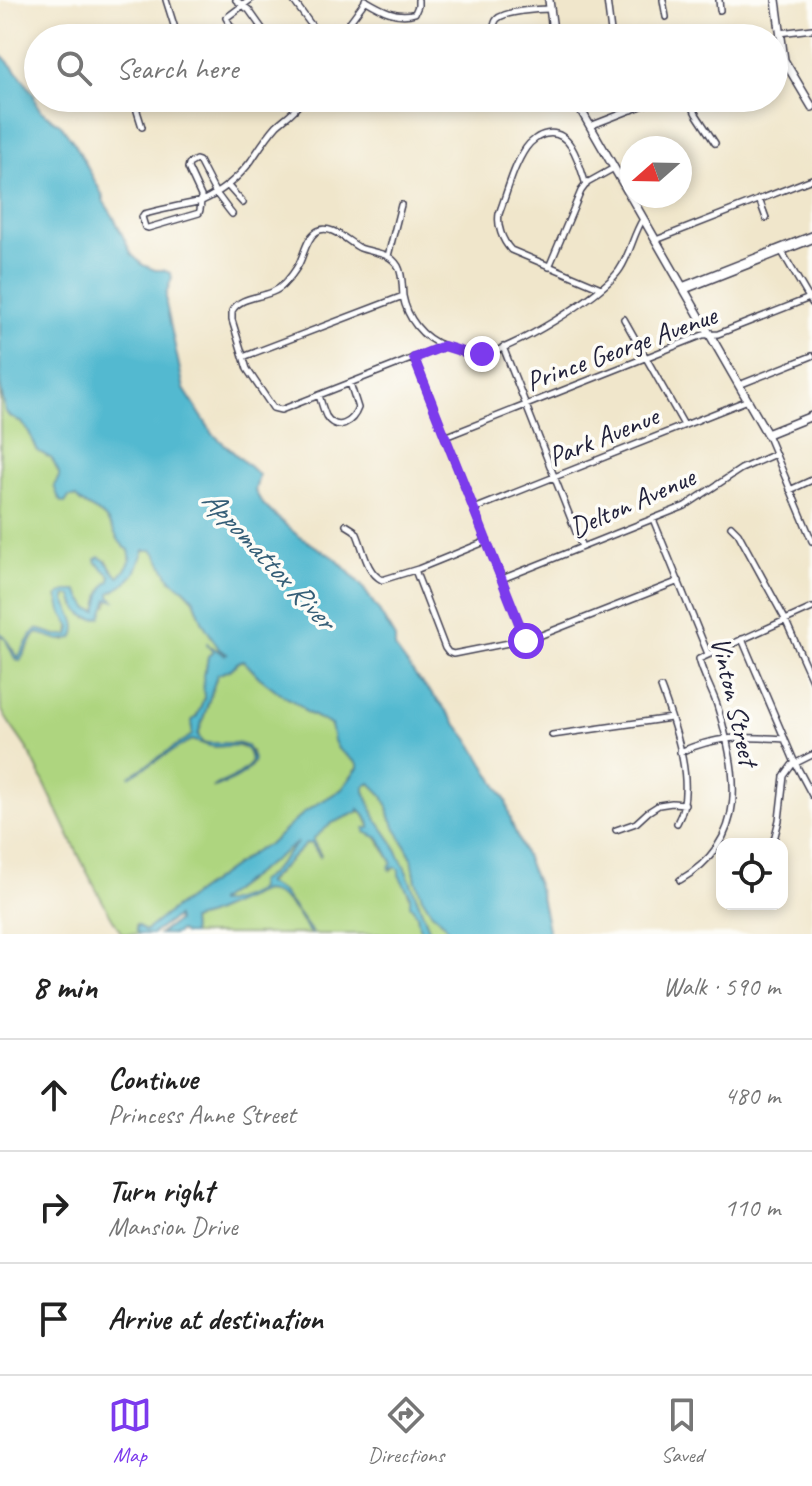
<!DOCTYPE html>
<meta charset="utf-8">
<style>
:root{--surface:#fff;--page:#f2f2f2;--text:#222;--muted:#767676;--line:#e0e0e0;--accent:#7c3aed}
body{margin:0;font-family:Caveat,sans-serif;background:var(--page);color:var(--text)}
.controls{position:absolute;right:24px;bottom:24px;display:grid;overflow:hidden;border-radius:16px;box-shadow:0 4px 12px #0003}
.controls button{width:72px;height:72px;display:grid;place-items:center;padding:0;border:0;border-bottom:2px solid var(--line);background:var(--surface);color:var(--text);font:40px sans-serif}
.compass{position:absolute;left:620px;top:136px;width:72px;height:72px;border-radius:50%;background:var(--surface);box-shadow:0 4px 12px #0003;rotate:250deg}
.stop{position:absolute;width:24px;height:24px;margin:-18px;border:6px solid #7c3aed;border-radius:50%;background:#fff}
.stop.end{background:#7c3aed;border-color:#fff;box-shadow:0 2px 8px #0008}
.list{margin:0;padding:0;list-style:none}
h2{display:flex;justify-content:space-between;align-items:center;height:104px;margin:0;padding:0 32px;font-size:34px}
h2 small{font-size:26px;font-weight:400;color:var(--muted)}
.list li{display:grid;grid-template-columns:52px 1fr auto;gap:24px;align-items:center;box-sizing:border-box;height:112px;padding:0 32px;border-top:2px solid var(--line)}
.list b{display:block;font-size:30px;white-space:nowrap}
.list p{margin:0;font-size:26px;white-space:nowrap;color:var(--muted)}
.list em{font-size:26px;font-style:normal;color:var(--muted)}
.icon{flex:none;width:44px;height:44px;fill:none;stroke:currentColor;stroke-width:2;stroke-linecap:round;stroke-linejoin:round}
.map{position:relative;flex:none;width:812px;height:934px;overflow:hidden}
.search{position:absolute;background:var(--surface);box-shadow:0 4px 12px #0003;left:24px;right:24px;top:24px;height:88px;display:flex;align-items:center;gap:20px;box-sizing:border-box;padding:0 28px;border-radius:44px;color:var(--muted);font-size:30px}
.sheet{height:440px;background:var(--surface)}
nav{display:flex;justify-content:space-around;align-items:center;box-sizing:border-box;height:112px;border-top:2px solid var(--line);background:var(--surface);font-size:22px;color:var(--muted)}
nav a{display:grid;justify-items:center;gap:4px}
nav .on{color:var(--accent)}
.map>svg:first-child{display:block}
</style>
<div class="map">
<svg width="812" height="934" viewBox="0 0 812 934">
<rect width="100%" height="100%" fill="#fdfcf7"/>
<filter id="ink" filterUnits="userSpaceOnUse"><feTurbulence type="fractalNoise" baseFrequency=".0125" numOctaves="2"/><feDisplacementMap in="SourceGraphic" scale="16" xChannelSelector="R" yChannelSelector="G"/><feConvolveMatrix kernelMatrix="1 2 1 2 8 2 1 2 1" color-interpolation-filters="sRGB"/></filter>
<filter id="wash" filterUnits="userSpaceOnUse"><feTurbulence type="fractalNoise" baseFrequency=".006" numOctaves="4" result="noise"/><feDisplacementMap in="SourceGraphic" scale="32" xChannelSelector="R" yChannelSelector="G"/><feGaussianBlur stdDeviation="1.8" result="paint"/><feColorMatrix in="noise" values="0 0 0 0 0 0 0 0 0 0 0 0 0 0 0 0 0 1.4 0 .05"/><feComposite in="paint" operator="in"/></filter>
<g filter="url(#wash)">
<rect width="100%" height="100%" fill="#f0e6cb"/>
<path fill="#aed57f" stroke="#687c5d" stroke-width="2" d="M0,384L2,400L9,416L22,423L29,432L38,451L52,459L59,473V477L54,486C59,493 68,497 76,497C83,507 95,509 104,517C116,528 115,539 129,550C134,566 128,565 119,577L114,573L107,561L101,565L111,576L110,581L101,594L97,611L89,609L77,591L57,597L66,619L70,624L69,635H56L37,629L18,658L7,641L16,660L20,661L36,634C45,632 56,640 66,640L76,627L65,601L68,595L72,596L75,606L87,618L108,605L110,593L126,583L135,573L144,550H153L157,555L171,580L184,589L194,600L203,623L227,654L225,655L207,644L213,652L208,656L206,669L204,672V698L197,716L192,721V735L162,756L191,740L215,747L235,745L247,749L251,759L250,765L232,779L215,785L214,787C230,782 243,777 253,763L251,751L237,743H206L202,742L198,735L217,675L231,669L238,662L243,660L259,677L281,694L301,706L306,712L331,725C337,753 338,747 358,764V768L342,789L306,811L270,844L258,849L169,912L144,932L136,926V929L139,934H122C87,879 62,818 33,760C26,743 6,723 1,708C0,697 0,649 0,635H3L0,633Z
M370,783L383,796L388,807L390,817L412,858L416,881L432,913L443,922L450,934H431L405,868L393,843L375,817L365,791V786Z
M358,809L366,817L371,828L392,862L391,870L396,867L399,870C405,885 411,900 417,915C420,922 420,927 424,934H313L282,892L266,884L306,844L311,843L320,857L321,855L313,841V838L332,823L358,812Z
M300,840L269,875L265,877C263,881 261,886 258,890C253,896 226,903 218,903L217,902Z
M263,891C287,891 297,918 312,934H192L191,920L208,915Z"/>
<path fill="#52b9d0" stroke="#3a6e86" stroke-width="2" fill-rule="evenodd" d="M0,53L20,75L34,95L36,103L41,111L61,125L75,144L89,170L102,194L104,202L113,216L132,255L143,265L155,270H163L170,273L172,277L166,294V304L184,389L213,434L259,475L255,491L262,503L271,512L297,535L336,559L361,585L379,611L395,638V648L418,679L440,703L472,744L506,801L512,824L540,892L549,934H450L443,922L432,913L422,897L416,881L412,858L390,817L388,807L383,796L370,783L365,786V791L375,817L393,843L405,868L431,934H424L419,927L417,914L410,905V895L399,875V870L396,867L389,869L390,865L392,864V862L379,838L365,832V828H370C371,820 364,814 359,809L358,812L332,823L314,838L313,841L321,857L311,843L306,844L266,883L282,892L313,934L308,931C299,914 284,891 263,891L208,915L191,920L192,934H184L180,931L174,934H159L177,921L176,917L152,934H139L136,930L137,925L145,931L169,912L258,849L270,844L306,811L342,789L358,768V764L338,749L334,741L331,725L306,712L301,706L281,694L259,677L243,660L238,662L231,669L217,675L198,735L202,742L207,743H237L247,746L254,760C247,776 229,783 213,787C226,780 241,776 251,763C250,736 228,749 210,746C203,745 199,741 191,740L129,777L192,735V721L197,716L204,698L203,674L206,669L208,656L213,652L207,645V642L208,645L225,655L227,654L219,649L203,623L194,599L184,589L171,580L157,555L152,550H144L135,573L126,583L110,593V596L116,601L108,599L101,617C85,622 76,610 72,596L68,595L65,597V601C71,613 81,626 73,638L60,640L38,633L33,637L20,661L15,659L5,638L0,635V633L3,635L18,658L31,635L37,629L56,635H69L71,627L61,611L58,596L66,591H77L89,609L97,611C101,601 99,588 110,581L111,576L96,562V559L99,557C110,561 110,571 119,577C127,567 133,564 129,550C116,543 115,528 104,517C96,509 83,507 76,497H69L65,503L60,501L54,486L59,477V473L52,459L38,451L29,432L22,423L9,416L5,411L0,384ZM298,842L269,875L258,882L259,889C250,895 228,903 218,903V901Z"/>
</g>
<g filter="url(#ink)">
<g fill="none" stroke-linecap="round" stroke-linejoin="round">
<g stroke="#413f51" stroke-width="8">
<path id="street" d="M166,0L178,38
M236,0L249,10L266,34
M293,0L312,26L324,38
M365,0C380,9 397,19 415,13L418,6V0
M607,0L611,32
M663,0L666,17
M719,0L720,10
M780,33L812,29
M238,38L226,18L250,0
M338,38L366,0
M492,38C493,33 493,23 497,19C505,11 539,9 550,9
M139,98L137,111L142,127
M628,98L632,110
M688,98L696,114L715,143
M243,103L253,98
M590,126L662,98
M227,185L243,203
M586,185C580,167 572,128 546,134C539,135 530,142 526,148C513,167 507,193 499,214C497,226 502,240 511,250L601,288
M759,199L766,218
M232,214C226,207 221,199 215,192L199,161L196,160L189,164L188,168L201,196C201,200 201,209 199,213L148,228L145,227L142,217L144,214C164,209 183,205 202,201C221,192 238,178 251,161C259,149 267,136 277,125C287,116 296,111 303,98
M656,240L812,179
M782,252L812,303
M388,256L401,205
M549,267L581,191L587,183L614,168
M682,286L812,235
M685,290L812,240
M624,319L684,425
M444,346C422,338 407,318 403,296C402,286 403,275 398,266C390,252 373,253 360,248C348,242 330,222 316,232C307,238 304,254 299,264C295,271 290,278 284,284C270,300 242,293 232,311V320L247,369L273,408L281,410L444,346C456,349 467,355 480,355C508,353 605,294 620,269C630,254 633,235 643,219
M503,347L582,547
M243,357L403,296
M414,358L526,641
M739,385L812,356
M319,395C321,402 323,409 326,416C337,433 353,422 358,408L350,383
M767,434L812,541
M445,437L703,335L718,334L812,297
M790,490L812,480
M474,509L748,400
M653,519L708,654
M346,525L354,530L357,534C364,550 366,572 382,580L418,569L487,541
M731,526L738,533L785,619L812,680
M415,570L445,648L448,652L453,654L534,638L679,581
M502,579L685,506L741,469L775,454
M742,639L795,763L812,795
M661,688C674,724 698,787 677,823
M552,735L671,718
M680,752C718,735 745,737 785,739
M616,830L636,823L648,812L659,805L672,803L685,804
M773,844L779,820L784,776L792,765L812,755
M680,880C750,840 738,771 717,705C712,690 703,675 699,659L812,608"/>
</g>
<g stroke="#413f51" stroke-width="10">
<path id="secondary" d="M549,0L554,38
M776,0L784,60L812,107
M574,98L767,434L812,416"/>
</g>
<use href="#street" stroke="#fff" stroke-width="5"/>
<use href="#secondary" stroke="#fff" stroke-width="7"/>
</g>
</g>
<g fill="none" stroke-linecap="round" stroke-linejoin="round" filter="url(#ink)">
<path stroke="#7c3aed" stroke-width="10" d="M482,354H470L444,346L414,358L526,641"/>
</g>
<g text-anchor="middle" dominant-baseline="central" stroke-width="7" stroke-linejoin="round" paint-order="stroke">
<g font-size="28" fill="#22223b" stroke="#fdfcf7">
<text transform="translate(621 348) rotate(-20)">Prince George Avenue</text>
<text transform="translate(603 436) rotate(-22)">Park Avenue</text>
<text transform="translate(632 502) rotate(-24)">Delton Avenue</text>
<text transform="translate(735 701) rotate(77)">Vinton Street</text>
</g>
<g font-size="30" font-style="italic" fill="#355e77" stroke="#fdfcf7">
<text transform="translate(269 559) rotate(47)">Appomattox River</text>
</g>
</g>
</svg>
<div class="controls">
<button><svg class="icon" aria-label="locate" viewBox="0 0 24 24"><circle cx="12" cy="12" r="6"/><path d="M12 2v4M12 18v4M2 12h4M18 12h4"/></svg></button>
</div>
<svg class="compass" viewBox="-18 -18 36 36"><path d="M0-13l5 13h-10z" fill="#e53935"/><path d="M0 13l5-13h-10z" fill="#767676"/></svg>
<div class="stop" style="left:526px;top:641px"></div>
<div class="stop end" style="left:482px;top:354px"></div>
<div class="search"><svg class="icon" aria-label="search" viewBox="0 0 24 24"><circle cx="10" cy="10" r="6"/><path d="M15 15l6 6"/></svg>Search here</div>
</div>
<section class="sheet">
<h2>8 min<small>Walk · 590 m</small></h2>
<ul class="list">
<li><svg class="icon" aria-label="ahead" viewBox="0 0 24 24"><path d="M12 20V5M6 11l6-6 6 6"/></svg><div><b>Continue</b><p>Princess Anne Street</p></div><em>480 m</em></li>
<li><svg class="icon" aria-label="right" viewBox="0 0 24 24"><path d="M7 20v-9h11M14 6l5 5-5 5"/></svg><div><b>Turn right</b><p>Mansion Drive</p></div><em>110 m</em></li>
<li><svg class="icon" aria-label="arrive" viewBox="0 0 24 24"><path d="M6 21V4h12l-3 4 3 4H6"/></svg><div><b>Arrive at destination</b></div></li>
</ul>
</section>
<nav>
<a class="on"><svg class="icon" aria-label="map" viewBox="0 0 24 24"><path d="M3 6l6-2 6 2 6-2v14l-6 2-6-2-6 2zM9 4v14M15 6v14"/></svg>Map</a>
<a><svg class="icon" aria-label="directions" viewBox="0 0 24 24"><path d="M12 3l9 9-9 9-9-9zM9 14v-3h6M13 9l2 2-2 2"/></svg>Directions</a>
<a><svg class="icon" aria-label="saved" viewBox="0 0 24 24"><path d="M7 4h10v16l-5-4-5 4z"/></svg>Saved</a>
</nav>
